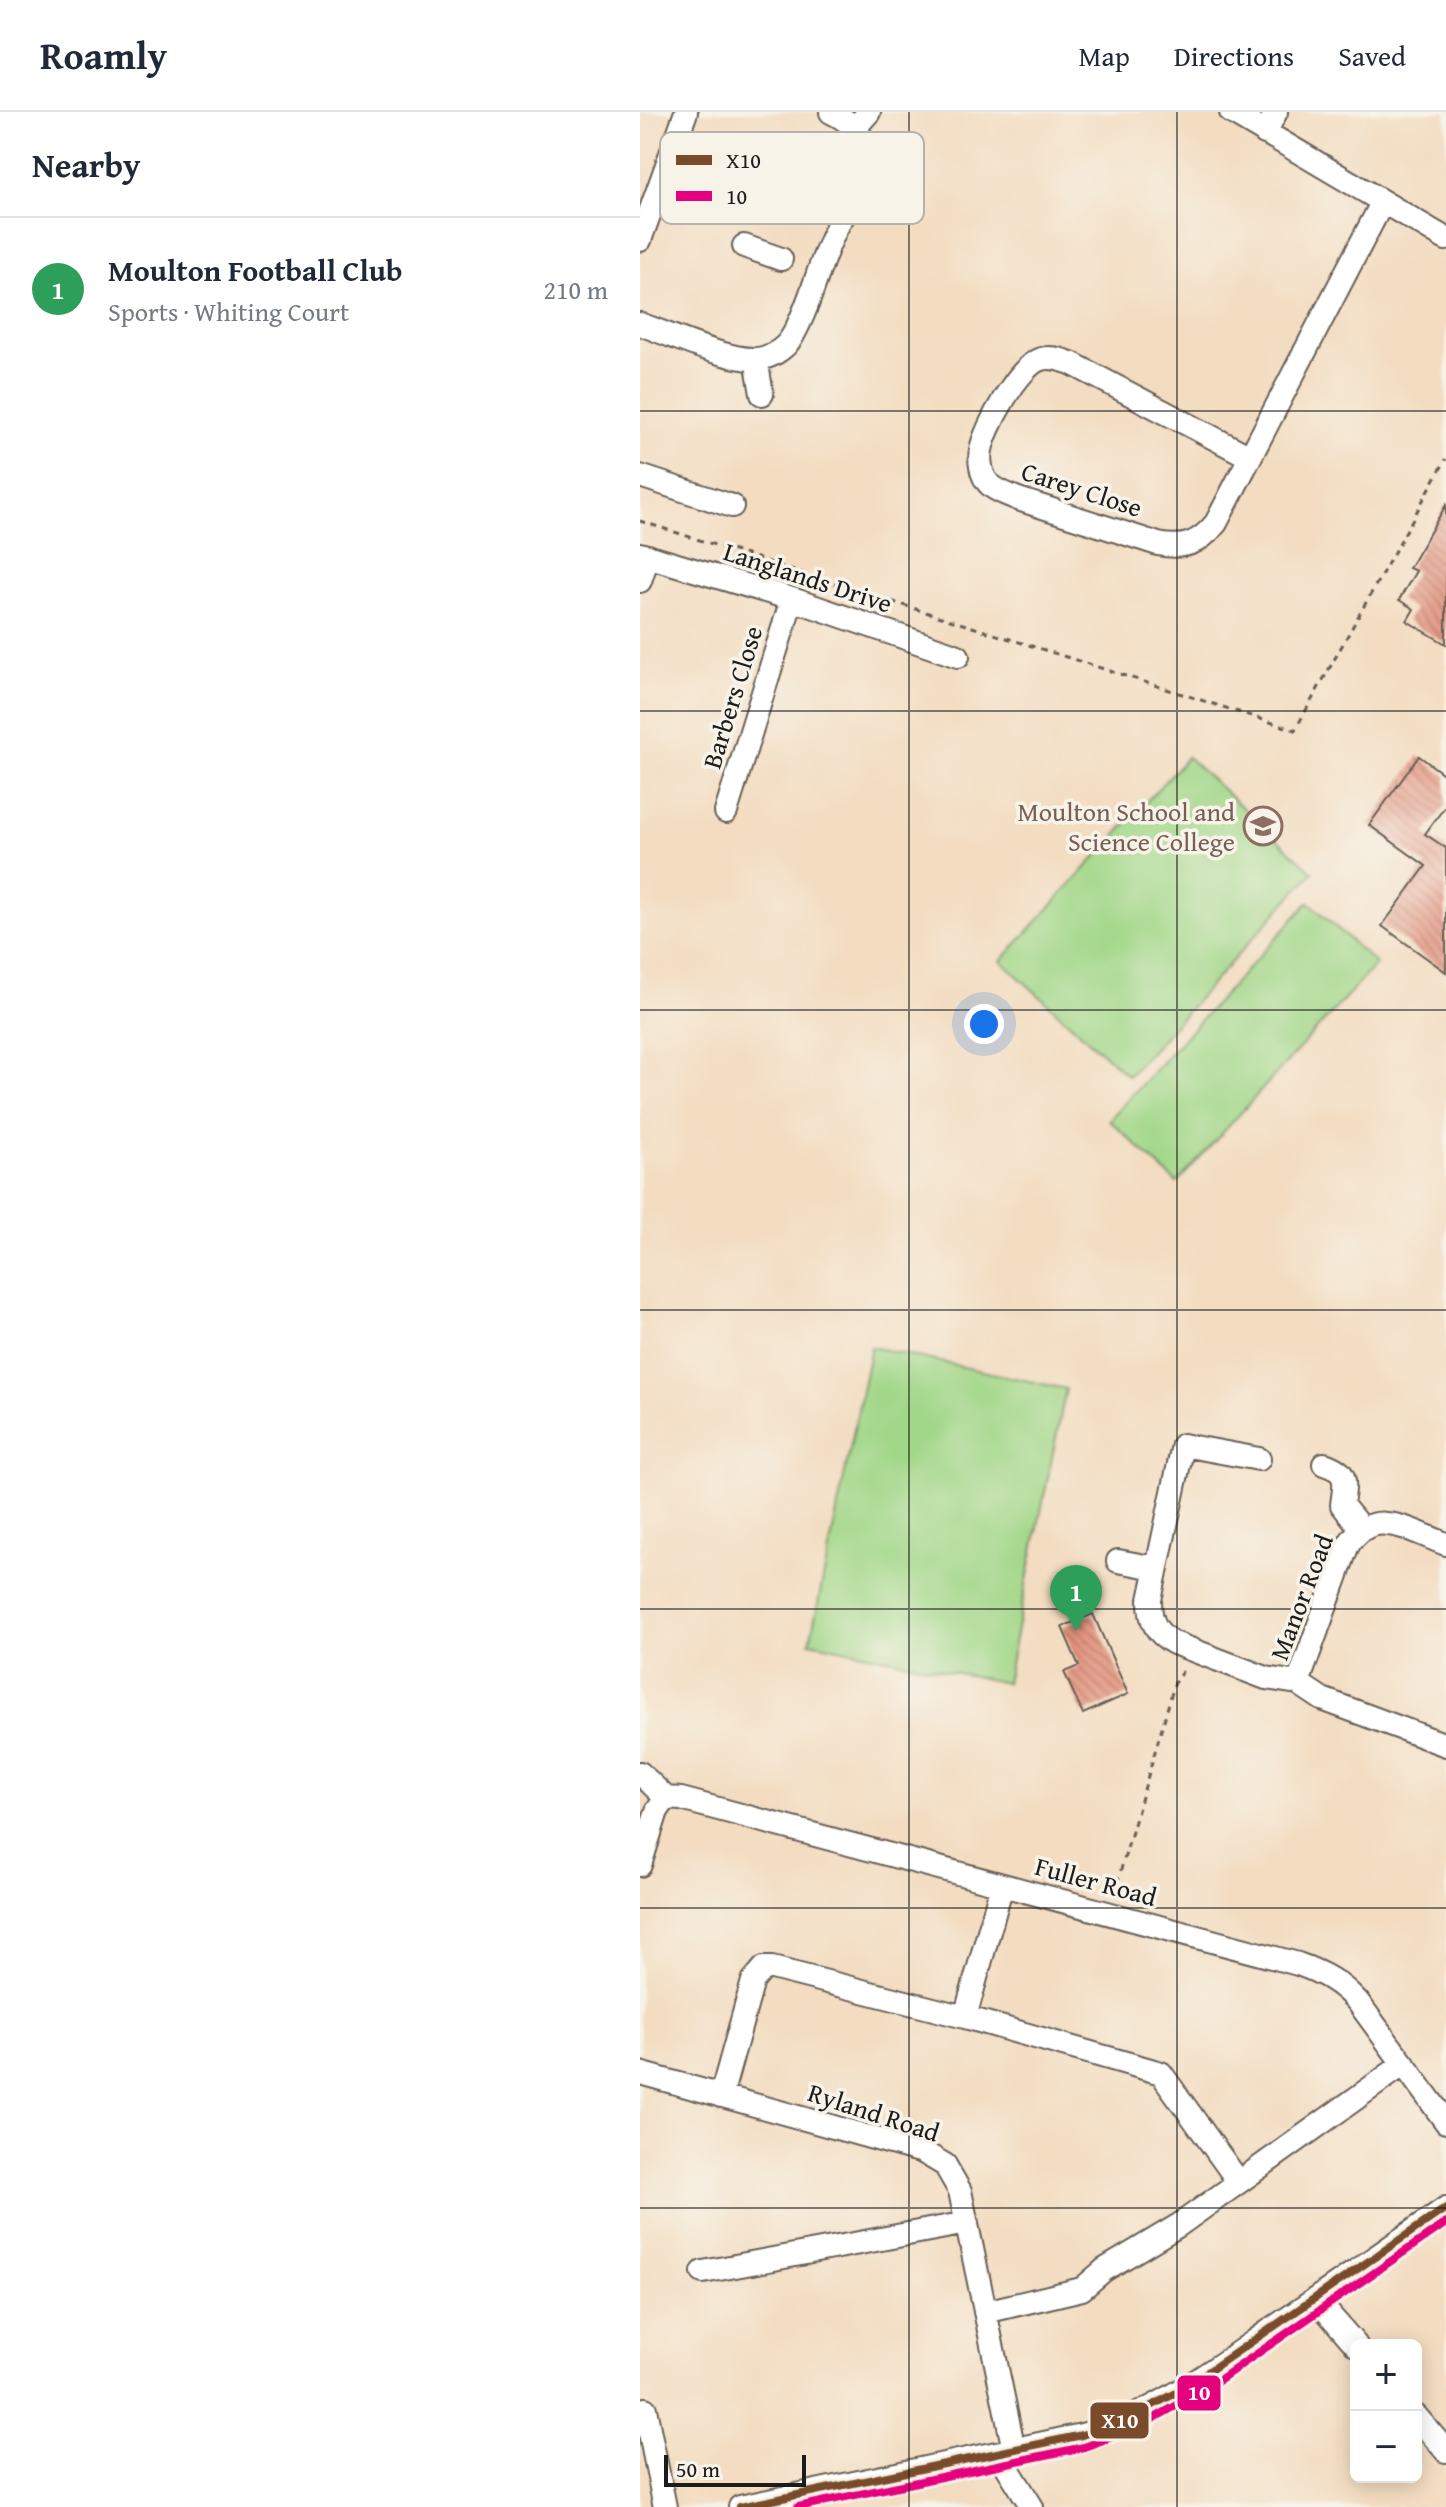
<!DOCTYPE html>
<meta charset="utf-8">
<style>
:root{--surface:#fff;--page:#f2f2f3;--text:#1f2937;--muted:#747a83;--line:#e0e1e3;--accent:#b5179e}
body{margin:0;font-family:"Gentium Book Plus",serif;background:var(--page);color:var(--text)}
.controls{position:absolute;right:24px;bottom:24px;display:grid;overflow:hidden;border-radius:12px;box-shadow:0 4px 20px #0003}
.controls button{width:72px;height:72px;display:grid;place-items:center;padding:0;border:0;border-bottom:2px solid var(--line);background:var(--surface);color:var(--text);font:40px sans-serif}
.scale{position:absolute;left:24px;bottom:20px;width:142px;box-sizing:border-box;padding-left:8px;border:4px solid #1c1c1c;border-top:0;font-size:22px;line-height:28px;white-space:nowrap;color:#1c1c1c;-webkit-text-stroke:6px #f7f3e8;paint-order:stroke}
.you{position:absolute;left:344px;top:912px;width:28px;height:28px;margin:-20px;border:6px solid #fff;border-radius:50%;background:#1a73e8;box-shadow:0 0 0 12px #1a73e833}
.badge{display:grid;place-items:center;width:52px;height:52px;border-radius:50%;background:var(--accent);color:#fff;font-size:26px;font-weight:700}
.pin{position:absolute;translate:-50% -66px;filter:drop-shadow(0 2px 4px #0008)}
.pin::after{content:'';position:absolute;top:42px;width:28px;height:24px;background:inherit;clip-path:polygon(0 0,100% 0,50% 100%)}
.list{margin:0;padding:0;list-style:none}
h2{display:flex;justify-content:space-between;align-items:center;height:104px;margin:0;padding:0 32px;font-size:34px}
h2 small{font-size:26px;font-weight:400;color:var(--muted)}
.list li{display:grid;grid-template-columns:52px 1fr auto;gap:24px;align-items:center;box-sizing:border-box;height:144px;padding:0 32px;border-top:2px solid var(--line)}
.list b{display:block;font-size:30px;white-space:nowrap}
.list p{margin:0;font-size:26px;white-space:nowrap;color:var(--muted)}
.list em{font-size:26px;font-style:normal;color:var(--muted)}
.map{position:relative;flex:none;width:806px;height:2395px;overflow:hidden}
header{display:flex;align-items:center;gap:48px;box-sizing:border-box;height:112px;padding:0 40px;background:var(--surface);border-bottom:2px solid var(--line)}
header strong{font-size:38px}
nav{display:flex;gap:44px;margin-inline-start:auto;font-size:28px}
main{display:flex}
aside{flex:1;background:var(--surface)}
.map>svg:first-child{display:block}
</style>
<header>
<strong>Roamly</strong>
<nav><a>Map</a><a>Directions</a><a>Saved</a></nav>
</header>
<main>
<aside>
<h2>Nearby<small></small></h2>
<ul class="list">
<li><span class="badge" style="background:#2e9e5b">1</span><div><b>Moulton Football Club</b><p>Sports · Whiting Court</p></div><em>210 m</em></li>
</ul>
</aside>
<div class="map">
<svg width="806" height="2395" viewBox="0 0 806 2395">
<defs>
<pattern id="building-back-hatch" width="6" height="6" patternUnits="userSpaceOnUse" patternTransform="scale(2)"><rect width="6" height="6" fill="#e28e79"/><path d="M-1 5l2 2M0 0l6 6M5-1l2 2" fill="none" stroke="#b67362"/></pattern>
</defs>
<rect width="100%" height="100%" fill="#f7f3e8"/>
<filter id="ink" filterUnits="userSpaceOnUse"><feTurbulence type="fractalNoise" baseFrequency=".0125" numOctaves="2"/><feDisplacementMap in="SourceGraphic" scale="16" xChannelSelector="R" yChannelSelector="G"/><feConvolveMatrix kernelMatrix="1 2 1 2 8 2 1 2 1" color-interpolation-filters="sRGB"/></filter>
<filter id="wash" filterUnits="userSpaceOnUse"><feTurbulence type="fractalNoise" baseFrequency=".006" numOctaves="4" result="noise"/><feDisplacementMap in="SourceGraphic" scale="32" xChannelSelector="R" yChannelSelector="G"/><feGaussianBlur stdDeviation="1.8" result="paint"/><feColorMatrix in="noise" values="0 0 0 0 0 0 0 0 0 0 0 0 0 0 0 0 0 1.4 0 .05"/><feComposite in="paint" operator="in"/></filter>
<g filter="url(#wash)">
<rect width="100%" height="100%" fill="#f3dcc0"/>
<path fill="#a1d788" stroke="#5e7a52" stroke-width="2" d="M547,645L673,760L488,964L361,849Z
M669,790L736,852L537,1071L469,1008Z
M231,1235L426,1277L366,1571L170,1530Z"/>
<g id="blocks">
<path fill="url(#building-back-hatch)" d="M806,393V532L767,509L774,497L759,488L776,459L769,456Z
M779,644L806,664V693L785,722L806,736V860L742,814L786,754L729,713Z
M453,1502L488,1582L443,1602L424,1560L439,1554L422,1515Z"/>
</g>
</g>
<g filter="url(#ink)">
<use href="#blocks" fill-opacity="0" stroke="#675f55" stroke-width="2"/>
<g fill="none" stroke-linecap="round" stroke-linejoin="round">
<g stroke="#675f55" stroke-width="26">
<path id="minor" d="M591,0L806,127
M215,16L229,0
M625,21L636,0
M33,37L55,45
M73,51L113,65L105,88
M0,128L46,0
M104,134L141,147
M0,212C29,222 95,253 123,246C135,243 146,235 152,225C172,191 179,147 199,111C209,92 229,74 229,51C229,27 212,10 191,0
M116,247L122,282
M610,345L431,251C421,248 412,244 401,247C379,253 345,316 341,338C339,347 341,361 346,368C352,378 367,382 378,387L518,432C544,437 559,432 576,411L742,91
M0,364L92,394
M0,442L152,487L318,544
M0,469L8,444
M86,700L152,487
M619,1347L543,1333L510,1488C510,1508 515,1521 534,1531L626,1566L658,1571L682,1587L806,1633
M684,1352C709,1360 705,1369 702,1393L721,1416
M478,1449L516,1456
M658,1571L707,1435C732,1392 770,1419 806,1432
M0,1661L26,1686
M26,1686L41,1687L658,1852C683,1861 700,1870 718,1890L806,2010
M0,1753L17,1699L26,1686
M325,1905L362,1773
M0,1961L283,2040L305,2053L320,2079L374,2338
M81,1984L113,1869L124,1856H132L325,1905L521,1961L598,2069
M63,2160L327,2111
M676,2187L716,2233
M345,2200L442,2177L464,2158L539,2113L764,1952
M5,2297L25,2395
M776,2304L806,2339
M359,2342L392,2395
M100,2395L442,2323C512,2304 570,2260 629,2219C688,2179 747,2137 806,2096"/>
</g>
<path stroke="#675f55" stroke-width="3" stroke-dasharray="6 6" stroke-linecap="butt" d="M0,409L655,618L806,347
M474,1782L535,1570L544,1557"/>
<use href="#minor" stroke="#fff" stroke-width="22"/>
<g stroke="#f7f3e8" stroke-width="14">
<path id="bus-1" d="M100,2395L442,2323L492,2304L540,2279L806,2096"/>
</g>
<g stroke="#f7f3e8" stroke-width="14">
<path id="bus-2" d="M158,2395L444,2335L497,2316L569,2275L806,2111"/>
</g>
<use href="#bus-1" stroke="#7a4b2a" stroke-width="8"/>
<use href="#bus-2" stroke="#e5007d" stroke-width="8"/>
</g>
</g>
<path fill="none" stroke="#1c1c1c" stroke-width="2" stroke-opacity="0.55" d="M269,0V2395M537,0V2395M0,299H806M0,599H806M0,898H806M0,1198H806M0,1497H806M0,1796H806M0,2096H806"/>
<defs>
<g id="school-ring" transform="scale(2)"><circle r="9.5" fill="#f7f3e8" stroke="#8d6e63" stroke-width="1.5"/><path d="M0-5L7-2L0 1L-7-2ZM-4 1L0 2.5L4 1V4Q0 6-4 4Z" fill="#8d6e63"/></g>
</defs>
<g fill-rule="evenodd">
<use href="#school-ring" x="623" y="714"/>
</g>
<g text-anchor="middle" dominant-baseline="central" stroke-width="7" stroke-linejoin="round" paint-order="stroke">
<g font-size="26" fill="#1c1c1c" stroke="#f7f3e8">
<text transform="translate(442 377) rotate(18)">Carey Close</text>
<text transform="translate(168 465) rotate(18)">Langlands Drive</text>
<text transform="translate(92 585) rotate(-73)">Barbers Close</text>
<text transform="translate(661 1485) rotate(-69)">Manor Road</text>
<text transform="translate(456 1769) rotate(15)">Fuller Road</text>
<text transform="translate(234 2000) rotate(18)">Ryland Road</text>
</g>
<g font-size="26" fill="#785e54" stroke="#f7f3e8" text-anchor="end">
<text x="595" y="699">Moulton School and<tspan x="595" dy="30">Science College</tspan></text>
</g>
</g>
<rect x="20" y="20" width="264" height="92" rx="12" fill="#f7f3e8" stroke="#b5b2ab" stroke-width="2"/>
<rect x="36" y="43" width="36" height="10" fill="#7a4b2a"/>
<rect x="36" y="79" width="36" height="10" fill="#e5007d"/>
<g font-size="22" fill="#1c1c1c">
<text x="86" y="56">X10</text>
<text x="86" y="92">10</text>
</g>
<g stroke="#f7f3e8" stroke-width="3">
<rect x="536" y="2262" width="46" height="38" rx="8" fill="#e5007d"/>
<rect x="449" y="2289" width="61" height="39" rx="8" fill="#7a4b2a"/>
</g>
<g font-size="22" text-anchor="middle" font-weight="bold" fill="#fff">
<text x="559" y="2288">10</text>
<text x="480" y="2316">X10</text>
</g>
</svg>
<div class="controls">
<button>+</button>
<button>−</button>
</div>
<div class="scale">50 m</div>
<div class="you"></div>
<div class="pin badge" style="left:436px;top:1519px;background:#2e9e5b">1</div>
</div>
</main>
